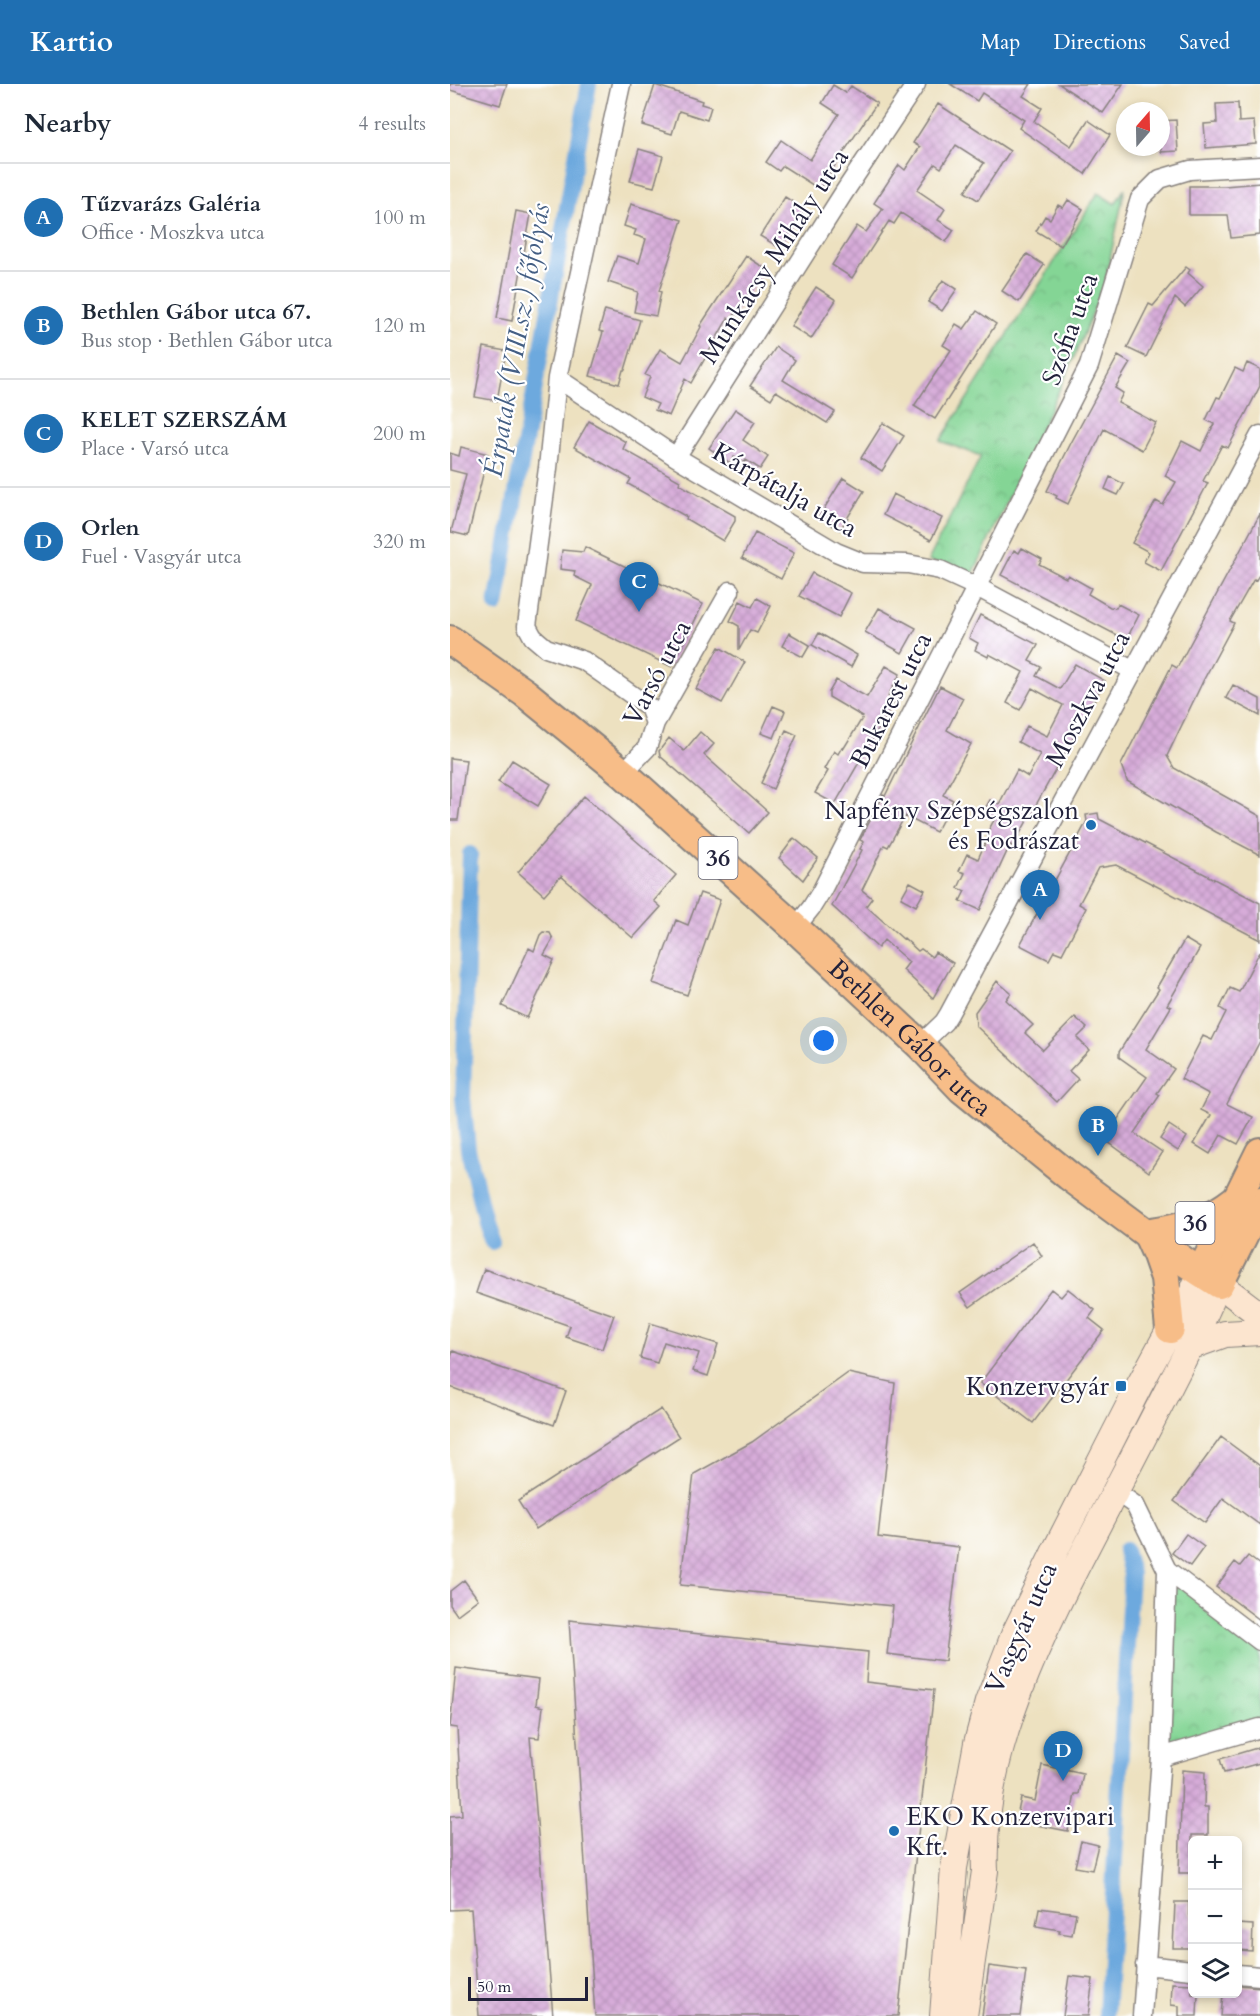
<!DOCTYPE html>
<meta charset="utf-8">
<style>
:root{--surface:#fff;--page:#f2f2f3;--text:#1f2937;--muted:#747a83;--line:#e0e1e3;--accent:#1f6fb2}
body{margin:0;font-family:Cardo,serif;background:var(--page);color:var(--text)}
.controls{position:absolute;right:18px;bottom:18px;display:grid;overflow:hidden;border-radius:9px;box-shadow:0 3px 9px #0003}
.controls button{width:54px;height:54px;display:grid;place-items:center;padding:0;border:0;border-bottom:2px solid var(--line);background:var(--surface);color:var(--text);font:30px sans-serif}
.compass{position:absolute;left:666px;top:18px;width:54px;height:54px;border-radius:50%;background:var(--surface);box-shadow:0 3px 9px #0003;rotate:20deg}
.scale{position:absolute;left:18px;bottom:15px;width:120px;box-sizing:border-box;padding-left:6px;border:3px solid #22223b;border-top:0;font-size:16px;line-height:21px;white-space:nowrap;color:#22223b;-webkit-text-stroke:4px #fff;paint-order:stroke}
.you{position:absolute;left:374px;top:957px;width:21px;height:21px;margin:-15px;border:4px solid #fff;border-radius:50%;background:#1a73e8;box-shadow:0 0 0 9px #1a73e833}
.badge{display:grid;place-items:center;width:39px;height:39px;border-radius:50%;background:var(--accent);color:#fff;font-size:20px;font-weight:700}
.pin{position:absolute;translate:-50% -50px;filter:drop-shadow(0 2px 3px #0008)}
.pin::after{content:'';position:absolute;top:32px;width:21px;height:18px;background:inherit;clip-path:polygon(0 0,100% 0,50% 100%)}
.list{margin:0;padding:0;list-style:none}
h2{display:flex;justify-content:space-between;align-items:center;height:78px;margin:0;padding:0 24px;font-size:26px}
h2 small{font-size:20px;font-weight:400;color:var(--muted)}
.list li{display:grid;grid-template-columns:39px 1fr auto;gap:18px;align-items:center;box-sizing:border-box;height:108px;padding:0 24px;border-top:2px solid var(--line)}
.list b{display:block;font-size:22px;white-space:nowrap}
.list p{margin:0;font-size:20px;white-space:nowrap;color:var(--muted)}
.list em{font-size:20px;font-style:normal;color:var(--muted)}
.icon{flex:none;width:33px;height:33px;fill:none;stroke:currentColor;stroke-width:2;stroke-linecap:round;stroke-linejoin:round}
.map{position:relative;flex:none;width:810px;height:1932px;overflow:hidden}
header{display:flex;align-items:center;gap:36px;box-sizing:border-box;height:84px;padding:0 30px;background:var(--accent);color:#fff}
header strong{font-size:28px}
nav{display:flex;gap:33px;margin-inline-start:auto;font-size:21px}
main{display:flex}
aside{flex:1;background:var(--surface)}
.map>svg:first-child{display:block}
</style>
<header>
<strong>Kartio</strong>
<nav><a>Map</a><a>Directions</a><a>Saved</a></nav>
</header>
<main>
<aside>
<h2>Nearby<small>4 results</small></h2>
<ul class="list">
<li><span class="badge">A</span><div><b>Tűzvarázs Galéria</b><p>Office · Moszkva utca</p></div><em>100 m</em></li>
<li><span class="badge">B</span><div><b>Bethlen Gábor utca 67.</b><p>Bus stop · Bethlen Gábor utca</p></div><em>120 m</em></li>
<li><span class="badge">C</span><div><b>KELET SZERSZÁM</b><p>Place · Varsó utca</p></div><em>200 m</em></li>
<li><span class="badge">D</span><div><b>Orlen</b><p>Fuel · Vasgyár utca</p></div><em>320 m</em></li>
</ul>
</aside>
<div class="map">
<svg width="810" height="1932" viewBox="0 0 810 1932">
<defs>
<pattern id="park-crowns" width="20" height="18" patternUnits="userSpaceOnUse" patternTransform="scale(1.5)"><rect width="20" height="18" fill="#84d595"/><path d="M2 6a3 3 0 1 1 6 0M12 15a3 3 0 1 1 6 0" fill="none" stroke="#72b781"/></pattern>
<pattern id="building-cross-hatch" width="8" height="8" patternUnits="userSpaceOnUse" patternTransform="scale(1.5)"><rect width="8" height="8" fill="#d7acd9"/><path d="M0 0l8 8M0 8l8-8" fill="none" stroke="#b894bb"/></pattern>
</defs>
<rect width="100%" height="100%" fill="#fff"/>
<filter id="ink" filterUnits="userSpaceOnUse"><feTurbulence type="fractalNoise" baseFrequency=".0167" numOctaves="2"/><feDisplacementMap in="SourceGraphic" scale="12" xChannelSelector="R" yChannelSelector="G"/><feConvolveMatrix kernelMatrix="1 2 1 2 8 2 1 2 1" color-interpolation-filters="sRGB"/></filter>
<filter id="wash" filterUnits="userSpaceOnUse"><feTurbulence type="fractalNoise" baseFrequency=".008" numOctaves="4" result="noise"/><feDisplacementMap in="SourceGraphic" scale="24" xChannelSelector="R" yChannelSelector="G"/><feGaussianBlur stdDeviation="1.35" result="paint"/><feColorMatrix in="noise" values="0 0 0 0 0 0 0 0 0 0 0 0 0 0 0 0 0 1.4 0 .05"/><feComposite in="paint" operator="in"/></filter>
<g filter="url(#wash)">
<rect width="100%" height="100%" fill="#ede1c0"/>
<path fill="url(#park-crowns)" stroke="#537c68" stroke-width="1.5" d="M675,104L655,199L620,283L523,490L478,477L531,372L490,357L648,109L665,120Z
M717,1486L810,1557V1644L711,1673Z"/>
<g fill="none" stroke-linecap="round" stroke-linejoin="round">
<path stroke="#6da9de" stroke-width="16" d="M46,521L139,0
M20,770L13,1014L18,1065L35,1138L42,1158
M656,1932L681,1490L675,1466"/>
</g>
<g id="blocks">
<path fill="url(#building-cross-hatch)" d="M0,0H57L50,21L0,6Z
M500,0H581L573,12L592,24L584,37L621,62L638,36L660,51L635,90L569,44L574,36L532,9L527,17Z
M609,0H673L653,29Z
M205,1L252,17L251,20L261,23L257,36L229,27L222,50L192,41Z
M383,1L396,9L401,2L427,19L369,105L333,82L329,87L316,78L331,56L360,76L389,30L372,19Z
M788,19L789,38L804,37L806,60L756,64L754,40L767,39L766,20Z
M488,20L560,67L528,116L515,108L534,79L506,61L491,84L485,80L467,106L495,125L488,136L504,146L496,158L451,129L444,140L439,137L402,194L382,181L407,142L416,148L433,125L424,119L449,81L455,86L470,63L463,59Z
M726,36L728,67L711,68V37Z
M189,65L213,72L204,103L180,97Z
M810,99V151L781,154L778,131H739V102H774Z
M335,113L355,126L330,164L310,152Z
M618,116L633,125L611,162L586,147L595,132L600,135L608,121L613,124Z
M181,120L232,136L209,207L211,208L206,232L184,228L188,208L158,198L167,172L189,179L196,155L184,151L186,146L174,142Z
M66,127L81,130L62,237L47,234Z
M577,170L594,181L569,218L552,207Z
M296,172L316,185L281,236L278,234L241,299L235,295L219,332L205,326L208,320L192,313L200,293L195,291L210,265L232,278L251,243L250,242Z
M736,183L740,186L738,189L753,202L735,223L725,214L696,273L677,264L699,220L703,222Z
M493,196L507,205L492,227L478,218Z
M366,203L386,216L361,255L341,242Z
M155,226L190,236L175,286H173L169,300L140,292L153,248L149,247Z
M527,227L546,240L485,335L464,322L501,266L493,261L506,240L514,245Z
M34,263L56,267L47,317L25,313Z
M326,263L345,276L333,296L385,328L377,339L326,307L321,315L300,302Z
M668,272L680,279L665,304L673,309L668,319L706,339L692,366L654,345L618,420L606,414L607,412L597,407L621,359Z
M797,279L810,285V302L778,364L772,361L753,397L758,399L711,487L694,478L699,468L682,459L706,417L713,421L726,398L715,392L732,357L751,367L764,340L756,336L767,313L770,314L785,284L793,288Z
M285,325L305,338L293,356L318,373L310,385L296,376L294,379L284,373L280,379L259,364Z
M139,337L176,358L173,365L230,397L229,400L285,432V437L273,457L236,435L237,433L178,400L181,395L124,363Z
M433,339L454,352L432,387L411,374Z
M11,363L38,370L18,452L1,448L16,390L0,386V369L9,372Z
M660,393L674,400L668,411L655,405Z
M393,394L414,407L390,446L369,433Z
M443,410L492,434L481,456L433,431Z
M810,430V489L806,496L804,495L780,537L784,539L753,597L717,672L724,684L810,732V771L766,748L677,697L671,681L722,581L727,584Z
M305,449L344,469L331,495L292,474Z
M135,463L253,520L222,583L126,537L142,501L124,492L125,487L110,485L112,466L133,468Z
M572,464L592,475L589,480L616,494L618,491L641,504L638,510L660,523L666,524L668,520L689,531L676,556L551,491L564,466L569,469Z
M362,489L401,509L389,533L349,512Z
M307,514L321,522L307,549L300,546L289,566V542L280,537L290,517L302,523Z
M429,524L466,544L452,569L415,548Z
M530,531L588,561L579,577L591,583L586,592L610,605L625,580L655,597L563,762L560,761L530,826L510,817L515,807L508,804L515,789L509,787L517,770L528,775L539,750L537,749L544,736L532,730L540,716L549,720L567,686L578,693L590,670L568,658L577,642L597,652L613,621L582,604L570,626L557,619L573,588L539,570L538,573L525,566L528,559L519,554Z
M339,549L360,561L353,573L332,562Z
M369,549L407,571L401,583L362,561Z
M269,563L295,578L272,619L246,605Z
M436,582L450,590L438,612L445,616L385,720L365,709L378,687L374,685L384,667L388,670L392,663L394,664L413,633L379,613V608L386,596L417,613Z
M783,601L810,615V632L776,614Z
M490,602L513,614L497,646L521,660L493,711L503,716L486,748L455,732L438,763L434,761L412,806L422,814L416,822L453,855L454,854L468,867L471,865L482,873L485,868L503,879L483,914L453,886L459,878L434,856L428,864L382,822L412,766L410,765L414,758L410,756L432,714L433,711L435,712Z
M323,622L335,627L324,654L311,649Z
M336,646L347,651L323,705L311,699Z
M250,648L264,660L254,671L318,728L299,749L210,672L209,667L219,654L234,667Z
M0,674L16,676L8,736H0Z
M62,676L101,700L88,722L48,698Z
M134,712L226,791L204,817L211,823L183,854L111,792L94,811L68,788Z
M648,729L649,735L810,819V856L666,781L648,784L629,820L636,824L612,870L604,867L599,876L570,861L637,737L636,731Z
M344,754L368,774L353,796L329,774Z
M460,798L475,806L466,822L451,814Z
M250,809L270,816L237,911L203,899L226,836L238,841Z
M93,848L100,849L103,855L94,871L104,876L77,934L52,922L79,864L84,867L90,851Z
M735,855L750,864L717,921L721,923L696,965L724,985L707,1009L710,1011L684,1049L712,1068L699,1088L654,1055L697,993L669,973V968L709,905L707,903Z
M810,867V957L777,1020L803,1033L788,1060L771,1051L760,1070L744,1060L761,1031L751,1026L759,1010L731,995L753,952L762,956L776,928L770,924L780,904L789,908Z
M547,897L561,909L556,916L583,941L575,949L593,966L625,933L637,944L627,954L639,966L619,987L628,995L607,1018L526,942L525,928Z
M719,1041L737,1053L728,1067L710,1055Z
M583,1158L592,1172L520,1223L510,1209Z
M34,1185L164,1231L152,1265L116,1253L120,1242L26,1209Z
M601,1205L611,1213L618,1205L645,1226L639,1234L654,1246L583,1339L530,1299Z
M200,1239L268,1260L258,1292L243,1287L249,1269L214,1258L207,1279L190,1274Z
M3,1267L116,1307L104,1341L0,1303V1276Z
M398,1289L445,1299L428,1453L509,1463L495,1577L437,1570L443,1522L230,1501L244,1390L302,1358Z
M211,1325L229,1353L86,1445L68,1417Z
M771,1353L810,1382V1441L773,1414L755,1439L724,1417Z
M736,1450L754,1463L740,1482L722,1469Z
M798,1472L810,1481V1536L766,1503L785,1478L790,1482Z
M14,1496L28,1515L7,1531L0,1521V1507Z
M119,1536L418,1568L416,1598L484,1606L448,1932H145Z
M6,1584L89,1595L86,1621L93,1623L89,1654L80,1653L103,1932H29L21,1825L0,1826V1732L12,1731L7,1644L0,1643Z
M810,1663V1679L774,1689L770,1675Z
M592,1681L633,1690L629,1710H625L618,1747L566,1737L571,1714L585,1717Z
M732,1686L755,1688L754,1723H758V1751H742V1789H729Z
M631,1757L648,1761L642,1786L625,1783Z
M725,1818H739V1831H742V1864H723Z
M589,1824L626,1829L622,1851L609,1849L610,1846L586,1842Z
M788,1840L803,1841L802,1867L788,1866Z
M539,1882L576,1887L570,1932H532Z
M619,1892L643,1895L638,1932H613Z
M722,1899L742,1900V1910H748L747,1932H729V1922L721,1921Z
M788,1901L810,1903V1932H771L773,1910H788Z"/>
</g>
</g>
<g filter="url(#ink)">
<use href="#blocks" fill-opacity="0" stroke="#88827e" stroke-width="1.5"/>
<g fill="none" stroke-linecap="round" stroke-linejoin="round">
<g stroke="#88827e" stroke-width="21">
<path id="street" d="M171,0L107,294L98,384L77,542L83,553L96,564L134,577L199,623L205,639
M107,294L226,373L386,468L413,479L458,480L490,486L527,503L682,586
M226,373L393,110L466,0
M173,689L197,664L205,639L280,507
M345,844L361,824L371,808L639,282L690,115L710,95L740,86L810,82
M470,961L494,938L499,930L810,351
M665,1407L685,1421L717,1486L810,1557
M711,1673L810,1644
M695,1881L742,1886
M788,1890L810,1892
M692,1932L711,1673L717,1486"/>
</g>
<g stroke="#88827e" stroke-width="28">
<path id="secondary" d="M739,1263L775,1250L810,1248
M493,1932L504,1784L527,1659L538,1618L564,1551L606,1465L689,1302L720,1245L740,1214L751,1188
M514,1932L535,1787C529,1654 608,1519 667,1404C691,1358 715,1312 738,1266C749,1244 758,1222 769,1200L810,1231"/>
</g>
<g stroke="#88827e" stroke-width="32">
<g id="primary">
<path id="s1" d="M0,556L75,609L173,689L345,844L470,961L512,1005L619,1092L735,1178L769,1200L810,1118"/>
<path d="M697,1149C735,1142 754,1140 786,1115"/>
<path d="M698,1151L707,1171L715,1194L720,1245"/>
<path d="M751,1188L810,1068"/>
</g>
</g>
<use href="#street" stroke="#fff" stroke-width="18"/>
<use href="#secondary" stroke="#fce5cf" stroke-width="26"/>
<use href="#primary" stroke="#f7bd88" stroke-width="28"/>
</g>
</g>
<g fill="#1f6fb2" stroke="#fff" stroke-width="2">
<circle cx="641" cy="741" r="6"/>
<rect x="665" y="1296" width="12" height="12" rx="3"/>
<circle cx="444" cy="1747" r="6"/>
</g>
<g text-anchor="middle" dominant-baseline="central" stroke-width="4.5" stroke-linejoin="round" paint-order="stroke">
<g fill="#fff" stroke="#646476" stroke-width="1.5">
<rect x="248.5" y="753" width="39" height="42" rx="4.5"/>
<rect x="725.5" y="1118" width="39" height="42" rx="4.5"/>
</g>
<g font-size="24" font-weight="bold" fill="#22223b">
<text x="268" y="774">36</text>
<text x="745" y="1139">36</text>
</g>
<g font-size="26" fill="#22223b" stroke="#fff">
<text transform="translate(324 172) rotate(-57)">Munkácsy Mihály utca</text>
<text transform="translate(620 245) rotate(-70)">Szófia utca</text>
<text transform="translate(335 406) rotate(30)">Kárpátalja utca</text>
<text transform="translate(207 589) rotate(-62)">Varsó utca</text>
<text transform="translate(638 615) rotate(-62)">Moszkva utca</text>
<text transform="translate(441 616) rotate(-63)">Bukarest utca</text>
<text stroke="none"><textPath href="#s1" startOffset="609">Bethlen Gábor utca</textPath></text>
<text transform="translate(571 1544) rotate(-66)">Vasgyár utca</text>
</g>
<g font-size="26" fill="#22223b" stroke="#fff" text-anchor="end">
<text x="629" y="726">Napfény Szépségszalon<tspan x="629" dy="30">és Fodrászat</tspan></text>
<text x="659" y="1302">Konzervgyár</text>
<text x="456" y="1732" text-anchor="start">EKO Konzervipari<tspan x="456" dy="30">Kft.</tspan></text>
</g>
<g font-size="27" font-style="italic" fill="#445f84" stroke="#fff">
<text transform="translate(67 256) rotate(-80)">Érpatak (VIII.sz.) főfolyás</text>
</g>
</g>
</svg>
<div class="controls">
<button>+</button>
<button>−</button>
<button><svg class="icon" aria-label="layers" viewBox="0 0 24 24"><path d="M12 4l9 5-9 5-9-5zM3 14l9 5 9-5"/></svg></button>
</div>
<svg class="compass" viewBox="-18 -18 36 36"><path d="M0-13l5 13h-10z" fill="#e53935"/><path d="M0 13l5-13h-10z" fill="#747a83"/></svg>
<div class="scale">50 m</div>
<div class="you"></div>
<div class="pin badge" style="left:590px;top:836px">A</div>
<div class="pin badge" style="left:648px;top:1072px">B</div>
<div class="pin badge" style="left:189px;top:528px">C</div>
<div class="pin badge" style="left:613px;top:1697px">D</div>
</div>
</main>
